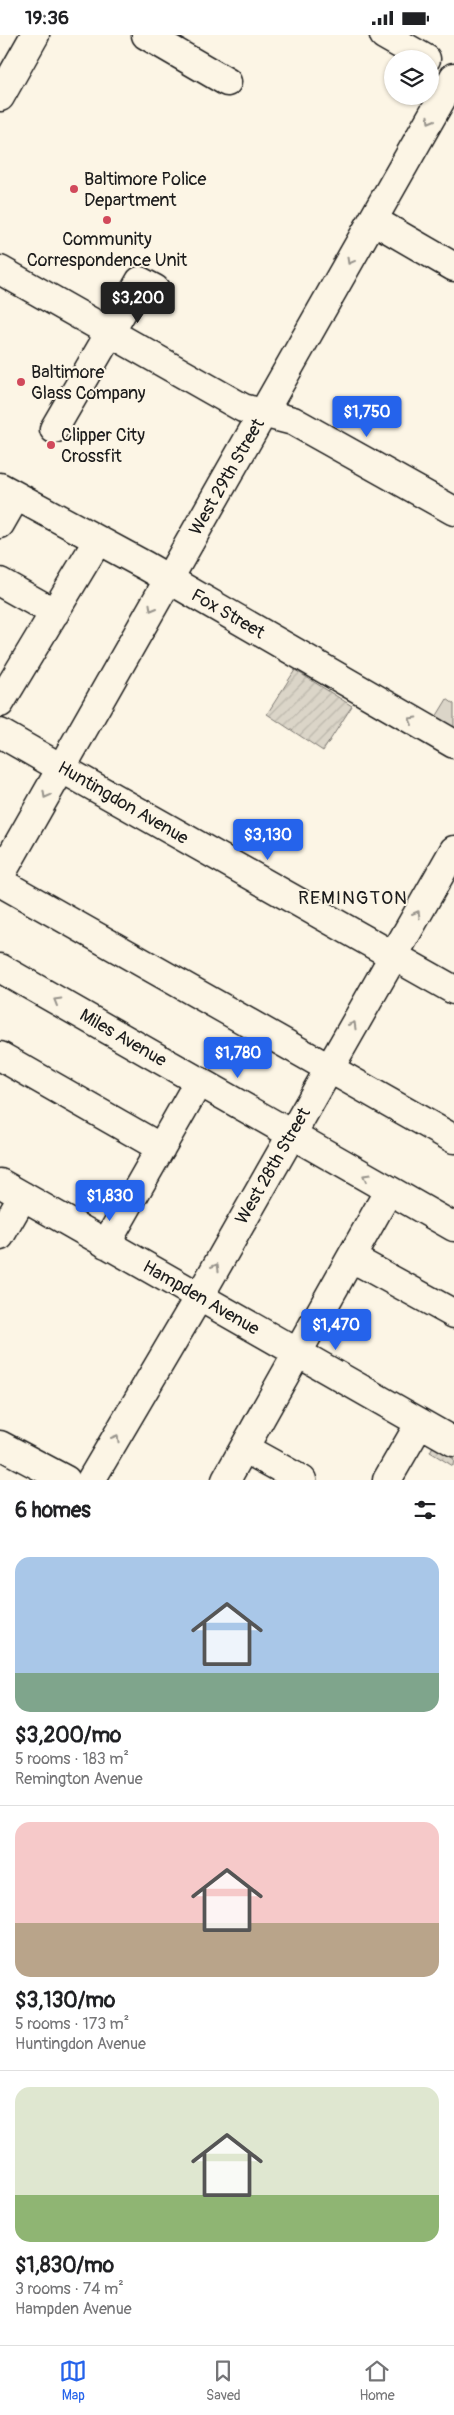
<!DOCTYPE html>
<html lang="en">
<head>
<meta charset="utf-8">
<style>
  body { margin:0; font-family:Pangolin,sans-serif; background:#f2f2f2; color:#202124; height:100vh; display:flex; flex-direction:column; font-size:19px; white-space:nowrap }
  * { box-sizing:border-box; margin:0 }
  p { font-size:16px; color:#757577 }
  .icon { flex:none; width:28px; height:28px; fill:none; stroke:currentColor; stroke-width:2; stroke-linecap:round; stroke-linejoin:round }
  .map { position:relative; height:1445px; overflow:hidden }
  .drawer { display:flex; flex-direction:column; background:#fff; flex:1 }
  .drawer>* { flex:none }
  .fabs { position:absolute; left:384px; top:15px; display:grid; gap:10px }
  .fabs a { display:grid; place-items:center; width:55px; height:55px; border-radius:50%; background:#fff; box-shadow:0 1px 4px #0004; font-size:25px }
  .price { position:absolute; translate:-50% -42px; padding:0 11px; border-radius:5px; background:#2563eb; color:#fff; font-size:16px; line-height:32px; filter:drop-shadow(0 1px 2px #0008) }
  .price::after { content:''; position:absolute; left:50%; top:30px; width:15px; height:11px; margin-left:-8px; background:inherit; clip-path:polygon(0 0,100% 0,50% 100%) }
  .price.current { background:#222; color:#fff }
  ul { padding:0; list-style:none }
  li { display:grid; align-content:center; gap:10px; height:265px; padding:0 15px }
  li+li { border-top:1px solid #e0e0e0 }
  li span { display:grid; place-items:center; height:155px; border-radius:15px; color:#555 }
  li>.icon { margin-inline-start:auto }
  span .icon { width:90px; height:90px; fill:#fffc; stroke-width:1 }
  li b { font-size:21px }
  h2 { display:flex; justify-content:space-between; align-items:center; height:60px; padding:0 15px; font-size:21px }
  .status { display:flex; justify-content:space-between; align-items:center; height:35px; padding:0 25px; background:#fff; direction:ltr }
  .status svg { height:14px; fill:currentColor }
  .dock { display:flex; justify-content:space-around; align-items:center; height:70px; border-top:1px solid #e0e0e0; background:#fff; font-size:14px; color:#757577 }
  .dock a { display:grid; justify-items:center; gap:2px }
  .dock .current { color:#2563eb }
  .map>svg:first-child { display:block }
  .grass { fill:url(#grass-dots); stroke:#7c7872 }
  .park { fill:#dbd5c8; stroke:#7c7872 }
  .garden { fill:url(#garden-furrows); stroke:#7c7872 }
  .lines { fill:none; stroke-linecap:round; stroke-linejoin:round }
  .minor-casing { stroke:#1c1c1c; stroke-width:31 }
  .major-casing { stroke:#1c1c1c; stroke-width:31 }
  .minor { stroke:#fcf5e5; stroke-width:28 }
  .major { stroke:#fcf5e5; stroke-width:28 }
  .oneway { stroke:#97938b }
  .poi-dot { fill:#d1495b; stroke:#fcf5e5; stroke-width:2 }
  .labels { text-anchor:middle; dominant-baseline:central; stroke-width:4; stroke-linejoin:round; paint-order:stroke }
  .poi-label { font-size:18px; fill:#1c1c1c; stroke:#fcf5e5; text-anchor:start }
  .street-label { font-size:18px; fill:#1c1c1c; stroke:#fcf5e5 }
  .neighbourhood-label { font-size:19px; letter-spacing:1px; fill:#1c1c1c; stroke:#fcf5e5 }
</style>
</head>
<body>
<div class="status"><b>19:36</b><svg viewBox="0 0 49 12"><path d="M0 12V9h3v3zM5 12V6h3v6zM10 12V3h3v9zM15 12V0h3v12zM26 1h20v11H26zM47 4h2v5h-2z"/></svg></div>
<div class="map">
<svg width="454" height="1445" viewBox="0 0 454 1445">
  <defs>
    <pattern id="grass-dots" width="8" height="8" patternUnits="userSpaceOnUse" patternTransform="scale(1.25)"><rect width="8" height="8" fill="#dbd5c8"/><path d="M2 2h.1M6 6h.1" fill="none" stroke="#bbb6ab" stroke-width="1.8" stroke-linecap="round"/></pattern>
    <pattern id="garden-furrows" width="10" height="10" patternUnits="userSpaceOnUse" patternTransform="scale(1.25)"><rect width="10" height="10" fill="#dbd5c8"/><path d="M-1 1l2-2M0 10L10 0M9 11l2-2" fill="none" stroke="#bbb6ab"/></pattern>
  </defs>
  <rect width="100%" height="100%" fill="#fcf5e5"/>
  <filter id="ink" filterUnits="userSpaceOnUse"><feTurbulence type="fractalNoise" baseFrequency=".02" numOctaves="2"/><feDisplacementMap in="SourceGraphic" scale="10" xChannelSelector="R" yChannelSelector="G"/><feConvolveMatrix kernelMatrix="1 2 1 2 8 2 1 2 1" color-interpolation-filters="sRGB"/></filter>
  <g filter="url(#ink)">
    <path class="grass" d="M433 1411 454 1424 453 1431 430 1417Z"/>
    <path class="park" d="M447 664 454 669V706L430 692Z"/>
    <path class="garden" d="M295 635 352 671 323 716 267 679Z"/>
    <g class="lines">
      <defs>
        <path id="minor" d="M146 0 227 47
          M384 0 426 24
          M0 62 35 0
          M373 185 454 232
          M0 235 243 373 293 386 454 476
          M54 394 140 246 155 254
          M0 452 146 531 454 709
          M0 489 16 461
          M0 547 55 578
          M0 668 98 505
          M0 698 61 733
          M0 847 454 1104
          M0 933 454 1192
          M0 1021 161 1113
          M0 1148 454 1407
          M0 1201 23 1161
          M106 1209 199 1046
          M352 1223 454 1279
          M0 1410 66 1445
          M244 1413 302 1445
          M226 1445 389 1155
          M387 1445 420 1388"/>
        <path id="major" d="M61 733 454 955
          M0 841 454 42
          M91 1445 207 1248 454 815"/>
      </defs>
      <use href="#minor" class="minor-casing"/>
      <use href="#major" class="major-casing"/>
      <use href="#minor" class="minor"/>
      <use href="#major" class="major"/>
    </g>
    <defs><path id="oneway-chevron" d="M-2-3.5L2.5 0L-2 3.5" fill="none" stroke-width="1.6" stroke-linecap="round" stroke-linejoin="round" transform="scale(1.25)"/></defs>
    <g class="oneway">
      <use href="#oneway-chevron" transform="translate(430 85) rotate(120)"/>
      <use href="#oneway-chevron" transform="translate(350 226) rotate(119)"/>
      <use href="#oneway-chevron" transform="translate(152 573) rotate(120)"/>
      <use href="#oneway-chevron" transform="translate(412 685) rotate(-150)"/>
      <use href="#oneway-chevron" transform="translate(46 760) rotate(119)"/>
      <use href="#oneway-chevron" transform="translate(417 879) rotate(-60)"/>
      <use href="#oneway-chevron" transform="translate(57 966) rotate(-150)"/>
      <use href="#oneway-chevron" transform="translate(353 990) rotate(-60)"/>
      <use href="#oneway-chevron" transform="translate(366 1142) rotate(-150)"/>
      <use href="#oneway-chevron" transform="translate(216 1232) rotate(-60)"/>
      <use href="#oneway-chevron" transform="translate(116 1403) rotate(-60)"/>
    </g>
  </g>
  <g class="poi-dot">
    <circle cx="74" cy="154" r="5"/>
    <circle cx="107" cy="185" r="5"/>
    <circle cx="21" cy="347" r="5"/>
    <circle cx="51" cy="410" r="5"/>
  </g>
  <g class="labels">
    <g class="poi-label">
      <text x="84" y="144">Baltimore Police<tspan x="84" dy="21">Department</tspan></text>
      <text x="107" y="204" text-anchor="middle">Community<tspan x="107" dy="21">Correspondence Unit</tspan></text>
      <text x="31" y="337">Baltimore<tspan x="31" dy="21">Glass Company</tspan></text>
      <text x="61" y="400">Clipper City<tspan x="61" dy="21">Crossfit</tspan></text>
    </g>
    <g class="street-label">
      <text transform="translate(227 442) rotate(-60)">West 29th Street</text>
      <text transform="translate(228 579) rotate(30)">Fox Street</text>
      <text transform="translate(123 768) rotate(30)">Huntingdon Avenue</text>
      <text transform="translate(123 1003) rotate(30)">Miles Avenue</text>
      <text transform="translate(273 1131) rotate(-60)">West 28th Street</text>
      <text transform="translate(201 1263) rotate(30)">Hampden Avenue</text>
    </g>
    <g class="neighbourhood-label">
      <text x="353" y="863">REMINGTON</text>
    </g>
  </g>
</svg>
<div class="fabs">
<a><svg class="icon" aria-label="layers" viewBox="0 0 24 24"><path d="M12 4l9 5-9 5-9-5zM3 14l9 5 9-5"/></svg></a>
</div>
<b class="price current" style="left:138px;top:289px">$3,200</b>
<b class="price" style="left:367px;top:403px">$1,750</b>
<b class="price" style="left:268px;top:826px">$3,130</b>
<b class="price" style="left:238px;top:1044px">$1,780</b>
<b class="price" style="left:110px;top:1187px">$1,830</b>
<b class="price" style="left:336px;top:1316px">$1,470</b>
</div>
<section class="drawer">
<h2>6 homes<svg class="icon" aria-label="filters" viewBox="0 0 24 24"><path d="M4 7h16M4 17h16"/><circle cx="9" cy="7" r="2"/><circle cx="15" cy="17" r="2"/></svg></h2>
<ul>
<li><span style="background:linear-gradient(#a9c7e8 75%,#7fa58c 0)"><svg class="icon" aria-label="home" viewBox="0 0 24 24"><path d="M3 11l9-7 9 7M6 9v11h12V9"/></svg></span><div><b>$3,200/mo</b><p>5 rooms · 183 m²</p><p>Remington Avenue</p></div></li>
<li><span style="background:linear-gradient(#f6c9c9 65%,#b9a48a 0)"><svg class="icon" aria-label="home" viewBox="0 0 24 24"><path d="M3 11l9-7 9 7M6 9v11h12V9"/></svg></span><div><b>$3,130/mo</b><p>5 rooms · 173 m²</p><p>Huntingdon Avenue</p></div></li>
<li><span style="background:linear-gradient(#dfe7d0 70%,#8fb573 0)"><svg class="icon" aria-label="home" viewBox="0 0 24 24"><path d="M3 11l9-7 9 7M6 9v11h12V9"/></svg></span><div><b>$1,830/mo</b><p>3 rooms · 74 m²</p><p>Hampden Avenue</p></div></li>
</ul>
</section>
<nav class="dock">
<a class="current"><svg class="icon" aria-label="map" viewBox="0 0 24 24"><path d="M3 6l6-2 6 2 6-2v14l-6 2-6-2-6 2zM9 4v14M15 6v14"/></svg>Map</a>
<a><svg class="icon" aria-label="saved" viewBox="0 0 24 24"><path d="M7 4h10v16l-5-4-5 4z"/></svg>Saved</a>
<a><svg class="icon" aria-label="home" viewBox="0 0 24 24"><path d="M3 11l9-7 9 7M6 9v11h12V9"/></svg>Home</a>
</nav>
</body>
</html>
